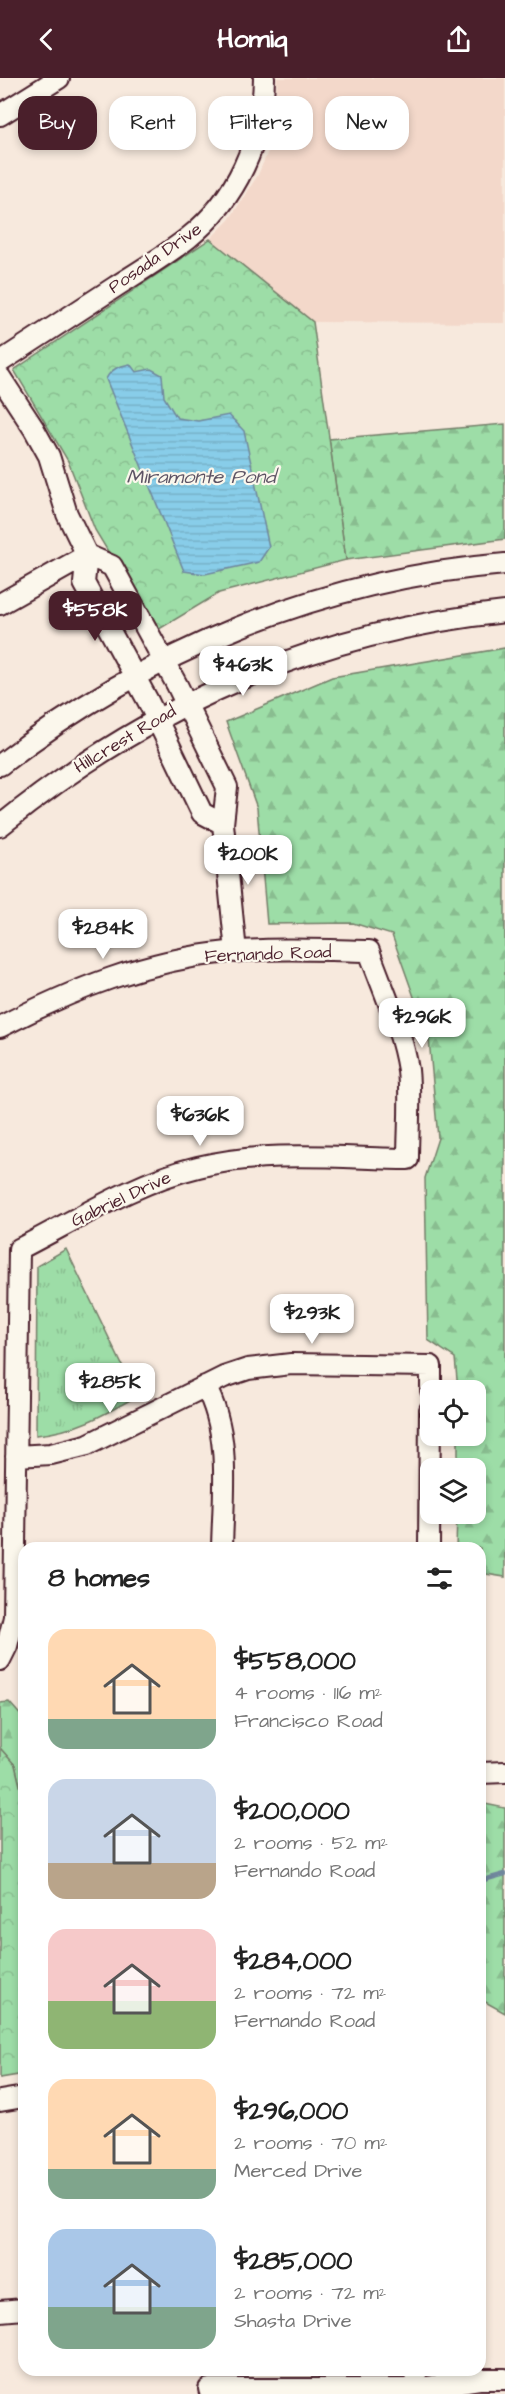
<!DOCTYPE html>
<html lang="en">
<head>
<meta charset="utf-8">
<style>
  body { margin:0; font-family:"Architects Daughter",sans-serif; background:#f2f2f2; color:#222; height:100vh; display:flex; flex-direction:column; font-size:22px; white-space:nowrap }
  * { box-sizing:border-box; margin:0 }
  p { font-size:20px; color:#767676 }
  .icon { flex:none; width:33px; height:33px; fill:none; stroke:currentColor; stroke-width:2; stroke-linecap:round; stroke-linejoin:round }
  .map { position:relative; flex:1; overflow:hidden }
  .details { position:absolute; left:18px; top:1464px; width:468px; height:834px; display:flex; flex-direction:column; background:#fff; border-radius:18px; box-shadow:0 3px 9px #0003 }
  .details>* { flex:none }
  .hud { position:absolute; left:18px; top:18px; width:470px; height:54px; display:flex; gap:12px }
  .tools { position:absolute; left:420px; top:1302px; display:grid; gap:12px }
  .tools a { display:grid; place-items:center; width:66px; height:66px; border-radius:12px; background:#fff; box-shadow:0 3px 9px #0003; font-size:30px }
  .price { position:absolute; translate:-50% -51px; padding:0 14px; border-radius:12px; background:#fff; color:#222; font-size:20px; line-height:39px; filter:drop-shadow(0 2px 3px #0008) }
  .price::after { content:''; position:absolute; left:50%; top:36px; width:18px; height:14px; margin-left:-9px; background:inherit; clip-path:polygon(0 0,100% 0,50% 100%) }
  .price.on { background:#4a1f2b; color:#fff }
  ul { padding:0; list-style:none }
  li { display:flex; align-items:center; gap:18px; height:150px; padding:0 30px }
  li span { display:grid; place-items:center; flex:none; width:168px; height:120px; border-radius:18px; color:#555 }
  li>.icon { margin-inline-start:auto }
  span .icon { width:72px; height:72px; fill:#fffc; stroke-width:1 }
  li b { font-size:26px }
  h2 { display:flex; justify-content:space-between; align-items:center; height:72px; padding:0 30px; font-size:26px }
  .tag { padding:0 21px; border-radius:18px; background:#fff; box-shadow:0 3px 9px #0003; font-size:21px; line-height:54px }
  .tag.on { background:#4a1f2b; color:#fff }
  header { display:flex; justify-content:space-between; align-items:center; height:78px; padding:0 30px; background:#4a1f2b; color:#fff; font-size:27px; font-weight:800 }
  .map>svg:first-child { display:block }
  .built { fill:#f3d8ca }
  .grass { fill:url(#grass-tufts); stroke:#747e69; stroke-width:1.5 }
  .forest { fill:url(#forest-firs); stroke:#747e69; stroke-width:1.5 }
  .park { fill:url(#park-crowns); stroke:#747e69; stroke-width:1.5 }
  .water { fill:url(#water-rules); stroke:#6f879d; stroke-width:1.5 }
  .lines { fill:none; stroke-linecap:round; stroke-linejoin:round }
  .stream { stroke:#6f879d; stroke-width:4.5 }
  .minor-casing { stroke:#4a1f2b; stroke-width:24 }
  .minor { stroke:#fbf7ec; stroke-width:20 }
  .labels { text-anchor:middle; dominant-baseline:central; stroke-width:4.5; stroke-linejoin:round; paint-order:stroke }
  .street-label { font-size:18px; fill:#4a1f2b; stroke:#fbf7ec }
  .water-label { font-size:20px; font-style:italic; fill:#5d5364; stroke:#fbf7ec }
</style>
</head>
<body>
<header><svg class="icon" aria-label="back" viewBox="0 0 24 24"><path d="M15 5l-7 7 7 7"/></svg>Homiq<svg class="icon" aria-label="share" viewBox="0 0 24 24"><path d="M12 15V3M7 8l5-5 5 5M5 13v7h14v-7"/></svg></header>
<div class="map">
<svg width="505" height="2316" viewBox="0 0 505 2316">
  <defs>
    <pattern id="grass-tufts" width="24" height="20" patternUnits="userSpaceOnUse" patternTransform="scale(1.5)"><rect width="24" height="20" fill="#9ddda7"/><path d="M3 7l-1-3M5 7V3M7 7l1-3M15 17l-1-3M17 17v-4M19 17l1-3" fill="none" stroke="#89bd90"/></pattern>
    <pattern id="forest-firs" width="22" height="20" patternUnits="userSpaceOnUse" patternTransform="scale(1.5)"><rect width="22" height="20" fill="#9ddda7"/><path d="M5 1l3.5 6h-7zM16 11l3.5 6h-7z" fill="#89bd90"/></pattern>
    <pattern id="park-crowns" width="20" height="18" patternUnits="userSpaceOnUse" patternTransform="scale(1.5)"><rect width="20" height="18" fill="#9ddda7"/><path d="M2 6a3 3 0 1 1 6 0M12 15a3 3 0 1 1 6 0" fill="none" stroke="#89bd90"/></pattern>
    <pattern id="water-rules" width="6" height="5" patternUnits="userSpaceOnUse" patternTransform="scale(1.5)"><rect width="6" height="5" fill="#88cde9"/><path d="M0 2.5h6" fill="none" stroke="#77b0c8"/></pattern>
  </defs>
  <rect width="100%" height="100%" fill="#f7e9dd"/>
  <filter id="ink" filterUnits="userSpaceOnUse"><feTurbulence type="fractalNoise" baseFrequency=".0167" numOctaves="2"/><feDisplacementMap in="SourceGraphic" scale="12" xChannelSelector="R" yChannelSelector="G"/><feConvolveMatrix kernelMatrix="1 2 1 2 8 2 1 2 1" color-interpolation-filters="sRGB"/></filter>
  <g filter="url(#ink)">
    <path class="built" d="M277 0H505V245L313 244 210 161 229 142 258 97 274 59Z"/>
    <path class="grass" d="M66 1171 137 1318C104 1337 74 1354 36 1357L37 1188Z"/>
    <path class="forest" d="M505 346V461L346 482 329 361Z
      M505 570V1499L480 1495V1470H456L457 1436H476V1390H458V1358H476V1312H458L455 1280 428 1262 425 1100 438 1060 429 961 392 857 353 845 267 846 257 730 226 644 332 599Z
      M9 1624 24 1641V1724L15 1687 0 1670V1625Z
      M480 1725 505 1730V1935L480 1921Z"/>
    <path class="park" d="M210 161 313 244 346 482 219 515 156 553 95 452 68 383 14 292Z
      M0 1670 15 1687 24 1724V1996L0 2000Z"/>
    <path class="water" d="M130 286 136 294 151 291 162 297 164 319 177 340 198 343 229 337 244 353 269 469 259 484 205 496 184 493 106 301C111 291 119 288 130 286Z"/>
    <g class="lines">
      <path class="stream" d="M480 1803 505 1796"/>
      <defs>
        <path id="minor" d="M0 37 59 0
          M0 284C38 259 77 234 115 209 140 193 165 178 188 160 237 121 263 62 264 0
          M0 299 34 351 49 378 67 436 87 477 84 505 148 623 202 735 223 746
          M87 477 112 488 177 607 227 709 223 746 236 874
          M0 526 87 477
          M0 687C146 574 320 501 505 486
          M0 748C149 627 314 554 505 534
          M0 949C73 911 146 882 228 874 275 870 322 872 369 873 383 912 402 952 408 992 411 1021 408 1052 408 1081 339 1080 266 1072 198 1089 135 1104 76 1142 19 1171L14 1539 7 1568 0 1582
          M205 1308C232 1357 223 1417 222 1470
          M16 1378 51 1376 87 1367 224 1299 248 1291 291 1286 431 1288V1312
          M429 1470 430 1332
          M480 1695 505 1694
          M0 2023 24 2019
          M0 2233 24 2231
          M209 2311H415L479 2301H505
          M415 2316 416 2292"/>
      </defs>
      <use href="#minor" class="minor-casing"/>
      <use href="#minor" class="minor"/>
    </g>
  </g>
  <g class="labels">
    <g class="street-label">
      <text transform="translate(155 180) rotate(-35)">Posada Drive</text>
      <text transform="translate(125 661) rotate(-31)">Hillcrest Road</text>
      <text transform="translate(268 876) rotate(-2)">Fernando Road</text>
      <text transform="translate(121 1121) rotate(-25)">Gabriel Drive</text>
    </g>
    <g class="water-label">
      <text x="201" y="399">Miramonte Pond</text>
    </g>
  </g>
</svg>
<div class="tools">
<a><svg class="icon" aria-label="locate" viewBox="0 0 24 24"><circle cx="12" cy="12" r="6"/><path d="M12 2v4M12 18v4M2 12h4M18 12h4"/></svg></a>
<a><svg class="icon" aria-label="layers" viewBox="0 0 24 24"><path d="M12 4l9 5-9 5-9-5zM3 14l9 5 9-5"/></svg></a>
</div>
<b class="price on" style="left:95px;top:564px">$558K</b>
<b class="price" style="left:243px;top:619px">$463K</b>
<b class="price" style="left:248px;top:808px">$200K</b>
<b class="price" style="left:103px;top:882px">$284K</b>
<b class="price" style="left:422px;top:971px">$296K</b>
<b class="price" style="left:200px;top:1069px">$636K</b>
<b class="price" style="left:312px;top:1267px">$293K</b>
<b class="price" style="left:110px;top:1336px">$285K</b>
<div class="hud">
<a class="tag on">Buy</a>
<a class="tag">Rent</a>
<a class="tag">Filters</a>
<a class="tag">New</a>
</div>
<section class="details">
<h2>8 homes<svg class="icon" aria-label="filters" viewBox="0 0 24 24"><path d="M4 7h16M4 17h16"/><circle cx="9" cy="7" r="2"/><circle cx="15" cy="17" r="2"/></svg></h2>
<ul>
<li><span style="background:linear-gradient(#ffd9b3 75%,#7fa58c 0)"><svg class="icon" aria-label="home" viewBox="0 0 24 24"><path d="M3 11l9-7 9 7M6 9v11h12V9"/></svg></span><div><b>$558,000</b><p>4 rooms · 116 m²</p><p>Francisco Road</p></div></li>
<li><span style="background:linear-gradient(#c9d6e8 70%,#b9a48a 0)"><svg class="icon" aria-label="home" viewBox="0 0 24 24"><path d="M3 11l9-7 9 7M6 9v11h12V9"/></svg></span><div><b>$200,000</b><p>2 rooms · 52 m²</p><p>Fernando Road</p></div></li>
<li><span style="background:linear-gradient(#f6c9c9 60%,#8fb573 0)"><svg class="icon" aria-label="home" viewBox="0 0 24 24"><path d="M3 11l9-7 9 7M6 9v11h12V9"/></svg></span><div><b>$284,000</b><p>2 rooms · 72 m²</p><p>Fernando Road</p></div></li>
<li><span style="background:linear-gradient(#ffd9b3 75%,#7fa58c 0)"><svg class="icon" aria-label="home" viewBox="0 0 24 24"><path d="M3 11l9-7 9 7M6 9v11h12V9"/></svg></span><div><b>$296,000</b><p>2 rooms · 70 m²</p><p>Merced Drive</p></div></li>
<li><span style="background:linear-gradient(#a9c7e8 65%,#7fa58c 0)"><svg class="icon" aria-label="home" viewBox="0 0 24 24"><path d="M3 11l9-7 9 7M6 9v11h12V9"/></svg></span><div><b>$285,000</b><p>2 rooms · 72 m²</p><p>Shasta Drive</p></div></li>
</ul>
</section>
</div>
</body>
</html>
